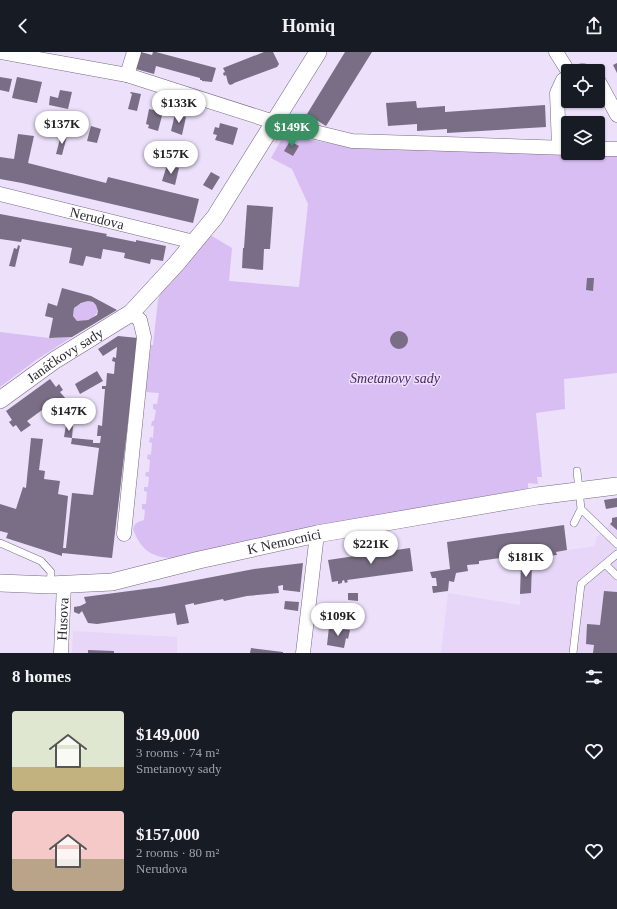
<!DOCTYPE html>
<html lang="en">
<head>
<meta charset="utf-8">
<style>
  body { margin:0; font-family:Georgia,serif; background:#242831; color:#f1f3f6; height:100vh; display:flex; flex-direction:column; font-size:15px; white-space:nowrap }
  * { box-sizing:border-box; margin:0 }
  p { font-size:13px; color:#9ea1a6 }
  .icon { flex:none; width:22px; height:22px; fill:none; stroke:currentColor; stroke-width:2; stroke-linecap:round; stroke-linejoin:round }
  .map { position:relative; height:601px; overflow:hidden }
  .drawer { display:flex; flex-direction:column; background:#171b24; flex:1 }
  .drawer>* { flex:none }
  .fabs { position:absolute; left:561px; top:12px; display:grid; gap:8px }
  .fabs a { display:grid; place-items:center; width:44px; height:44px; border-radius:4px; background:#171b24; box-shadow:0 1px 3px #0004; font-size:20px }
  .price { position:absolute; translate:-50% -34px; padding:0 9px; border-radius:14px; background:#fff; color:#222; font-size:13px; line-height:26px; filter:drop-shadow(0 1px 2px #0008) }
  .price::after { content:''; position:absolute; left:50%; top:24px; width:12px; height:9px; margin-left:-6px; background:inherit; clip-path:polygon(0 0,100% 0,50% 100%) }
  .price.on { background:#3a9063; color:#fff }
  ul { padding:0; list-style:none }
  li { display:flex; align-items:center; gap:12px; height:100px; padding:0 12px }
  li span { display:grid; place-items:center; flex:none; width:112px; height:80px; border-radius:4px; color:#555 }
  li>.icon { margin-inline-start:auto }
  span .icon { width:48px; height:48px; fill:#fffc; stroke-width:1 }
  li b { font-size:17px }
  h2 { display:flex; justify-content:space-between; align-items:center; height:48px; padding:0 12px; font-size:17px }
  header { display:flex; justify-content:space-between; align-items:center; height:52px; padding:0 12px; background:#171b24; font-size:18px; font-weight:800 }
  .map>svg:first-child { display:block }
  .built { fill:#e7d6f8 }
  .green { fill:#d8bef2 }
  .building { fill:#7a6e86; fill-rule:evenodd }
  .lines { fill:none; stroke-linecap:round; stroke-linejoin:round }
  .service-casing { stroke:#756a81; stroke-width:8 }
  .minor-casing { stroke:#756a81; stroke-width:15 }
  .tertiary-casing { stroke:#756a81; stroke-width:18 }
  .service { stroke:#fff; stroke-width:7 }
  .minor { stroke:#fff; stroke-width:14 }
  .tertiary { stroke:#fff; stroke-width:17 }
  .labels { text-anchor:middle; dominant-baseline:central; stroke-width:3; stroke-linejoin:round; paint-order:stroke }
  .street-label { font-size:14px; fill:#2c2731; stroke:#ede0fb }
  .park-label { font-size:14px; font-style:italic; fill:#4b2667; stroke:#ede0fb }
</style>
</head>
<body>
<header><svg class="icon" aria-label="back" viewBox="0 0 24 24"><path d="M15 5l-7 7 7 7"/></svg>Homiq<svg class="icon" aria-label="share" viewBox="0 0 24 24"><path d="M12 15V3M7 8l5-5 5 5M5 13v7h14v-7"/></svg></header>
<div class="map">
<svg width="617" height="601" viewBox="0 0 617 601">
  <rect width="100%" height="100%" fill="#ede0fb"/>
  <path class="built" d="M617 465V601H441L448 541 520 553 521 512 547 507V504L556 503V500L595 494 596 486 612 470V466Z
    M73 579 177 585V601H72Z"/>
  <path class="green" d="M284 83 356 96 617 102V321L564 327 565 357 536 361 542 425H537L538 432 528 431V437C411 455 295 480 180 506 155 507 142 501 133 477 135 471 137 470 144 468L145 458 142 457V452H146L147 440 144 439V435H148L149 425 145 424 146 420H149L150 408 147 407 148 402 151 403 152 391 149 390 150 385 153 386 154 374H151L152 369H154L156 358 153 357V352H157L159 341 145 340 151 293H153L158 248 160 242 210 183 232 196 229 229 299 235 308 152 292 117 271 106Z
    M88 249C108 253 94 272 77 269L73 264 74 256 77 253Z
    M0 280 49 286 72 285 36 308 0 335Z"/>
  <path class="building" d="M141 0 152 3 153 0H156L216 16 212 30 202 29V28H200V26L156 14 154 22 136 17Z
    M264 0H273L279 12 277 15 234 31 233 32 230 33 228 31 226 23 224 24 223 21 225 20 223 16Z
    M345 0H372L326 74 307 62Z
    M617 11V21L613 13Z
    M0 25 12 27 9 40 0 38Z
    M17 25 42 30 37 51 12 46Z
    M60 38 72 40 68 57 49 53 50 44 58 46Z
    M131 40 141 42 137 59 128 57 132 42 130 41Z
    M416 49 417 56 445 54V60L545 53 546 75 447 81V77L417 79V72L388 74 386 51Z
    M149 57 163 60 158 79 148 76 149 73 146 72Z
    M175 62 186 65 182 83 171 79Z
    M220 71 238 76 233 93 215 88 217 83 213 82 215 75 219 76Z
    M91 74 101 77 97 91 87 89Z
    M18 82 34 84 28 111 106 131 108 125 199 147 193 171 22 131 0 127V105L14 107Z
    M61 83 67 84 62 103 56 102Z
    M290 89 299 94 293 104 284 99Z
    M167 113 179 116 175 133 162 129Z
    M211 120 220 125 212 138 203 133Z
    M247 153 273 155 270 197H264L263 218 242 216 243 196H244Z
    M0 162 107 182 106 184 136 190V188L166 194 163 209 151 207 150 212 124 206 125 201 103 197 101 207 86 204 83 214 69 211 72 196 22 187 21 190 0 187Z
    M18 193 20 194 15 215 9 214 14 196 17 197Z
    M587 226H594L593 239 586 238Z
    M62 236 91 244 117 258 72 285 49 286 53 266 45 264 48 251 57 254ZM88 249 93 250 96 253 98 259 97 263 88 268 77 269 73 264 74 256 81 251Z
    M390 288a9 9 0 1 1 18 0a9 9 0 1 1-18 0Z
    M118 284 138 286 112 506 62 501V504L6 486 8 481 0 479V452L16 457 23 435 26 436 31 386 43 387 39 418 45 419 44 427 60 429 58 442 68 444 63 496H66L72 441 93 443 99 396 71 392 72 386 93 388V391H100L101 384H97L98 373 102 374 105 337H102V334H106L107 321 114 322 115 310 112 309 113 305 116 306 117 295 103 304 98 297Z
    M97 319 103 329 80 342 75 332Z
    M50 327 56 335 59 332 63 338 60 340 66 347 56 354 53 350 27 369 31 373 21 380 16 373 13 375 9 370 12 368 6 359Z
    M66 373 73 374 72 386 64 385Z
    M617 446V455L606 457 604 448Z
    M617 465V478L610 472 612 470V466Z
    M564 473 567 498 556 500 557 503 547 504 548 507 522 511 513 512 511 501 500 503V506L479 509V512L467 513 468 519 456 521 454 530 449 529 448 539 433 541 432 534H437L436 526H432L430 520 450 517 447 490Z
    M410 496 413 519 347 528 348 530 345 531 344 528 342 529V531L338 532V529L332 530 328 508Z
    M532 510 531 541 520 542 521 512Z
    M303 511 300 540 283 538V533L278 534 279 541 247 544 224 549 223 547 194 553V551L185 553 189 571 177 573 175 561 97 572 88 571 82 559 79 562 74 560V555L80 554 86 551 84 545 160 535 254 517Z
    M604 539 617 540V601H593L594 593 586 592 587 572 600 573Z
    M348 541H358V549L348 548Z
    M285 549 299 550 298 559 284 557Z
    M329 575 350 578 348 587 346 586 344 596 327 593Z
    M251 596 283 600V601H250Z
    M88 598 114 599V601H88Z"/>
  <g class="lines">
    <defs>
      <path id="service" d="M577 419 581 457 617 492
        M574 471 581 457
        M0 491 41 509 51 520 50 533
        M605 512 617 524
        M573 601 581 532 617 502"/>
      <g id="minor">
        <path d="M0 0 127 23 274 70 352 89 568 96"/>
        <path d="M556 0 568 19"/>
        <path d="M581 19H584"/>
        <path d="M127 23 134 0"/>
        <path d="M598 28 617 63"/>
        <path d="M559 95 557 41 563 28 568 25"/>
        <path d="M598 97H617"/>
        <path id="s1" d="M0 142 194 190"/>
        <path d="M124 482 144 285 140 268 131 261"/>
        <path id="s2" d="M61 601 64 533"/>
        <path d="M303 601 317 482"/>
      </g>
      <g id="tertiary">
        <path id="s3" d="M0 348 55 308 131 261 177 211 215 165 318 0"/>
        <path id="s4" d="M0 531 50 533 112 530 199 508 317 482 537 444 617 434"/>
      </g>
    </defs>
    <use href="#service" class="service-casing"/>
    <use href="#minor" class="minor-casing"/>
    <use href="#tertiary" class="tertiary-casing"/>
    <use href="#service" class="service"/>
    <use href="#minor" class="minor"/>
    <use href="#tertiary" class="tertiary"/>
  </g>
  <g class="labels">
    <g class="street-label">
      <text stroke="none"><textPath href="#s1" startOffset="100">Nerudova</textPath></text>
      <text stroke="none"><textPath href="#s3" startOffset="79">Janáčkovy sady</textPath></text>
      <text stroke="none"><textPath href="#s4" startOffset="289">K Nemocnici</textPath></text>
      <text stroke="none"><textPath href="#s2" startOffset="34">Husova</textPath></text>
    </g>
    <g class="park-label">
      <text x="395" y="326">Smetanovy sady</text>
    </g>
  </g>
</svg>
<div class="fabs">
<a><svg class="icon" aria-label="locate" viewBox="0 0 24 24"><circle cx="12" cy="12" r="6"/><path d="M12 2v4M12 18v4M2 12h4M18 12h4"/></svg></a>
<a><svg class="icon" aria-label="layers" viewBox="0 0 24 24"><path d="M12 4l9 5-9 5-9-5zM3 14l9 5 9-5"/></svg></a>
</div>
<b class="price" style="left:179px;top:72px">$133K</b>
<b class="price" style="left:62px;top:93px">$137K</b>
<b class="price on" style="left:292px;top:96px">$149K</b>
<b class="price" style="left:171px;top:123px">$157K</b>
<b class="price" style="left:69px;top:380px">$147K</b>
<b class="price" style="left:371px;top:513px">$221K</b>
<b class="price" style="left:526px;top:526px">$181K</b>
<b class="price" style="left:338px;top:585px">$109K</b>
</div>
<section class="drawer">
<h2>8 homes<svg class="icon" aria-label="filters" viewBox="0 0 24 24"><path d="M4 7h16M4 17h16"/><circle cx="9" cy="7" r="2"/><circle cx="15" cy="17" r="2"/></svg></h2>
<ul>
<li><span style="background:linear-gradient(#dfe7d0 70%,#c2b280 0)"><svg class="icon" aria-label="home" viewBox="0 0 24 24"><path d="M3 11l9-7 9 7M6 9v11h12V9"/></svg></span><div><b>$149,000</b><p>3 rooms · 74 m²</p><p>Smetanovy sady</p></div><svg class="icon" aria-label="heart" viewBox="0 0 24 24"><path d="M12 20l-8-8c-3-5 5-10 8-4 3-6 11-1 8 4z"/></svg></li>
<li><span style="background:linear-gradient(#f6c9c9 60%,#b9a48a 0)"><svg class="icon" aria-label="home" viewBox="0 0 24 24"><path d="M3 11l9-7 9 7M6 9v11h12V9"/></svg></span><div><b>$157,000</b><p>2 rooms · 80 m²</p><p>Nerudova</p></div><svg class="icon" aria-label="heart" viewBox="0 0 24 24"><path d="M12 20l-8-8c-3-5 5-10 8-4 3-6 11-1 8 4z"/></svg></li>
</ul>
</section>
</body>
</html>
